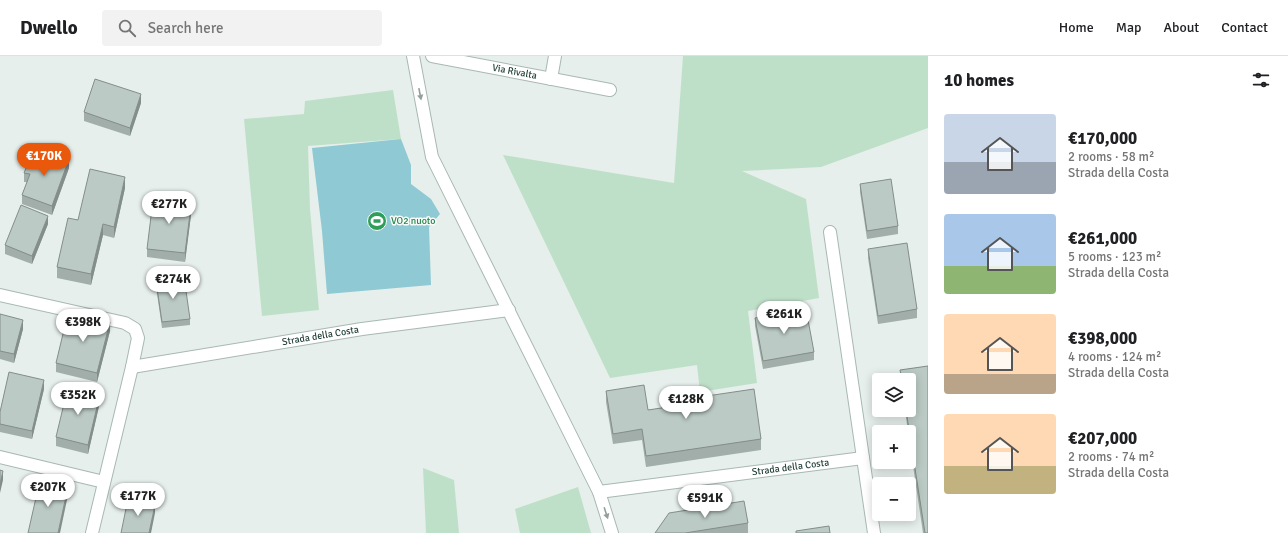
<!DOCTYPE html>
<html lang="en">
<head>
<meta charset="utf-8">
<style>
  body { margin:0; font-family:Signika,sans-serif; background:#f2f2f2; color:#202124; height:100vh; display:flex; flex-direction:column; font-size:15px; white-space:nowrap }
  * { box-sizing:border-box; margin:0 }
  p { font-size:13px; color:#757577 }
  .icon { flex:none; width:22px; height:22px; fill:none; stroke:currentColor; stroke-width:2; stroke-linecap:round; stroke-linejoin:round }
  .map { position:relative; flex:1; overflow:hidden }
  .side { display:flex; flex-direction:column; background:#fff; width:360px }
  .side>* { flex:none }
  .fabs { position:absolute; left:872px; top:317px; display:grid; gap:8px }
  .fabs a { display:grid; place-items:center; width:44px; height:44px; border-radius:4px; background:#fff; box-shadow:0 2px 10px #0003; font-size:20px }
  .price { position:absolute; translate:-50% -34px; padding:0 9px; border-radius:14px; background:#fff; color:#222; font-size:13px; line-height:26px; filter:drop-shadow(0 1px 2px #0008) }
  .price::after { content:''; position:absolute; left:50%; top:24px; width:12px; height:9px; margin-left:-6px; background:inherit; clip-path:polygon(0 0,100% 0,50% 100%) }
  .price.on { background:#ea580c; color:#fff }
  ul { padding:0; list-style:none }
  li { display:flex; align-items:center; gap:12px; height:100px; padding:0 16px }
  li span { display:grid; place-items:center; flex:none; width:112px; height:80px; border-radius:4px; color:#555 }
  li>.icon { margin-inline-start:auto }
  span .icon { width:48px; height:48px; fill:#fffc; stroke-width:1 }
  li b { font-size:17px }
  h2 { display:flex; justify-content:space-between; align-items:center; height:48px; padding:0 16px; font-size:17px }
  header { display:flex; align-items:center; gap:24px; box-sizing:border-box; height:56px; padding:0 20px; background:#fff; border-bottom:1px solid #e0e0e0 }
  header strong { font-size:19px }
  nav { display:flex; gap:22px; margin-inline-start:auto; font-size:14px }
  .search { width:280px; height:36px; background:#f2f2f2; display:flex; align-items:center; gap:10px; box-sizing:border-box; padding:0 14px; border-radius:4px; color:#757577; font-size:15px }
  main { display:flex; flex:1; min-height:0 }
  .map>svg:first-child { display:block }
  .green { fill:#bfe0c8 }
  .water { fill:#8ec9d4 }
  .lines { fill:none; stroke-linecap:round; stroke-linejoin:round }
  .street-casing { stroke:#a8b8b2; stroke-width:14 }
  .street { stroke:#fff; stroke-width:12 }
  .wall { fill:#a1aea9 }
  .shaded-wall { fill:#838d89 }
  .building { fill:#bbcac4; stroke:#838d89 }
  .oneway { fill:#92a09c }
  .labels { text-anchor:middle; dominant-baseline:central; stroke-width:3; stroke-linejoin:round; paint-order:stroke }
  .street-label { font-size:10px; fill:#24423a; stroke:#f7fbf9 }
  .leisure-label { font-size:10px; fill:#27864d; stroke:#f7fbf9; text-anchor:start }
</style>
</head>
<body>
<header>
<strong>Dwello</strong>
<div class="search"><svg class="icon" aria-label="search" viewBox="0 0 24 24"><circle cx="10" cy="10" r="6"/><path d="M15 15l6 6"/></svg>Search here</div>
<nav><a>Home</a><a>Map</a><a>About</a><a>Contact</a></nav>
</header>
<main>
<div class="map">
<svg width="928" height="477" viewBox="0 0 928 477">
  <rect width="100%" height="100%" fill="#e6efeb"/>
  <path class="green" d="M683 0H928V72L821 111 742 115 806 143 819 242 748 255 757 327 700 336 697 309 610 322 503 99 674 127Z
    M393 34 401 83 308 90 310 153 319 254 262 260 244 63 304 58 305 45Z
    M423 412 454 424 459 477H426Z
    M578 431 591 477H520L515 453Z"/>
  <path class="water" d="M401 83 411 109V128L431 143 440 158 429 171 431 229 327 238 322 175 312 92Z"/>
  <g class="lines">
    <defs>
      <g id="street">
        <path d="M413 0 432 101 599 436 612 477"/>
        <path id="s1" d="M432 0 610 34"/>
        <path d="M551 23 555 0"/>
        <path d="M830 176 874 477"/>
        <path d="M0 239 125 267 135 273 138 282 132 311 92 477"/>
        <path id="s2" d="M132 311 362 273 509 254"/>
        <path d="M0 401 104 426"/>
        <path id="s3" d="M599 436 863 402"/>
      </g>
    </defs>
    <use href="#street" class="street-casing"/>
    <use href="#street" class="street"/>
  </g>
  <path class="wall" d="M141 47 130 80 84 65V56Z
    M69 112 52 159 22 148V139L27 126H24V117Z
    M860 128 898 170V178L867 183 860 136Z
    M125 132 114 182 103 179 91 229 57 222V211L78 164Z
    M191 159 185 206 147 201V193Z
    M48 168 32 208 5 198V189Z
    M868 193 917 253V262L878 268 868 202Z
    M156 225 190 263V269L162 272 156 231Z
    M0 258 23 273 14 307 0 303Z
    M755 262 814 296V304L763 313 755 270Z
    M110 275 97 326 56 316V307Z
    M928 310V477H923L909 383V376H908L905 354H909V324H900V314Z
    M44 333 32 383 0 376V356Z
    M606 335 648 354 700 346V341L761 383V394L646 411 642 384 613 388 606 346Z
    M100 346 88 398 56 390V381Z
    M748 467V477H655Z"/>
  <path class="shaded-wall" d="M141 38V47L130 80V72Z
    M69 103V112L52 159V150Z
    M125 121V132L114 182V171Z
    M191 150V159L185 206V197Z
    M48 160V168L32 208V200Z
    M103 168V179L91 229V218Z
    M23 264V273L14 307V298Z
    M110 266V275L97 326V317Z
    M44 324V333L32 383V375Z
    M100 338V346L88 398V389Z
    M3 415V424L0 437V428Z
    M68 431V439L60 477H58Z
    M155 449V457L151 477H149Z"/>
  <path class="building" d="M95 23 141 38 130 72 84 56Z
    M33 95 69 103 52 150 22 139 30 118 24 117Z
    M90 113 125 121 114 171 103 168 91 218 57 211 68 162 78 164Z
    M891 123 898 170 867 175 860 128Z
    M154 136 191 150 185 197 147 193Z
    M21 149 48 160 32 200 5 189Z
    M907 187 917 253 878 260 868 193Z
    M184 221 190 263 162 266 156 225Z
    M806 253 814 296 763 305 755 262Z
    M68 257 110 266 97 317 56 307Z
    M0 258 23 264 14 298 0 295Z
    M928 310V477H925L906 354H909V324H902L900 314Z
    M9 316 44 324 32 375 0 368V356Z
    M644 329 648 354 701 346 700 341 754 333 761 383 646 400 642 373 613 378 606 335Z
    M68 331 100 338 88 389 56 381Z
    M0 414 3 415 0 428Z
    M40 424 68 431 58 477H28Z
    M128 443 155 449 149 477H121Z
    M744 445 748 467 685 477H655L669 457Z
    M829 470 830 477H796V475Z"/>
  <defs><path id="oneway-solid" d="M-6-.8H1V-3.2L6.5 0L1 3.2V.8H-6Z"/></defs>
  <g class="oneway">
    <use href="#oneway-solid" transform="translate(420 38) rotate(79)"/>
    <use href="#oneway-solid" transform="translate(606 457) rotate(72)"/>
  </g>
  <defs>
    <symbol id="stadium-disc" viewBox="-11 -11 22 22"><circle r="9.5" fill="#2e9e5b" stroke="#f7fbf9"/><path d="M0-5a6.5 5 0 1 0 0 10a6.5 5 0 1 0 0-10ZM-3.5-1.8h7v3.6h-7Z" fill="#fff"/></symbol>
  </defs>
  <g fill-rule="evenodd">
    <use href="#stadium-disc" x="366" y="154" width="22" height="22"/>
  </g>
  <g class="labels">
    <g class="street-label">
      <text stroke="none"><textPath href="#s1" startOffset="84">Via Rivalta</textPath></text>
      <text stroke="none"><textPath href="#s2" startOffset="191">Strada della Costa</textPath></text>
      <text stroke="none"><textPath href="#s3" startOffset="193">Strada della Costa</textPath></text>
    </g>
    <g class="leisure-label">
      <text x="391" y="165">VO2 nuoto</text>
    </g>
  </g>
</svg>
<div class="fabs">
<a><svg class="icon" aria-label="layers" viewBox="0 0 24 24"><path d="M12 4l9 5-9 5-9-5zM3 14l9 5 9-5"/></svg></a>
<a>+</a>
<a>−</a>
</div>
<b class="price on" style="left:44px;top:121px">€170K</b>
<b class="price" style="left:169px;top:169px">€277K</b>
<b class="price" style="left:173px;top:244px">€274K</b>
<b class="price" style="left:784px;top:279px">€261K</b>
<b class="price" style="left:83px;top:287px">€398K</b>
<b class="price" style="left:78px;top:360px">€352K</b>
<b class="price" style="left:686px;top:364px">€128K</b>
<b class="price" style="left:48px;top:452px">€207K</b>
<b class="price" style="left:138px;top:461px">€177K</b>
<b class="price" style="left:705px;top:463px">€591K</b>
</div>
<section class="side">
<h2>10 homes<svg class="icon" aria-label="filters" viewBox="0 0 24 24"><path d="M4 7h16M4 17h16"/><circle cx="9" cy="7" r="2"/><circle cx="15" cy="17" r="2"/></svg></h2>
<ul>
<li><span style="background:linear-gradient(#c9d6e8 60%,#9aa5b1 0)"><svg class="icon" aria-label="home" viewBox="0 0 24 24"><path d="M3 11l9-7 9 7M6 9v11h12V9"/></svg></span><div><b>€170,000</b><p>2 rooms · 58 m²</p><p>Strada della Costa</p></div></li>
<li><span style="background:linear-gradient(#a9c7e8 65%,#8fb573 0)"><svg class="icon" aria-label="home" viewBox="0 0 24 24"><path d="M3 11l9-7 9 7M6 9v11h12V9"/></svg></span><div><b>€261,000</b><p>5 rooms · 123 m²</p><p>Strada della Costa</p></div></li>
<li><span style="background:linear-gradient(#ffd9b3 75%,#b9a48a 0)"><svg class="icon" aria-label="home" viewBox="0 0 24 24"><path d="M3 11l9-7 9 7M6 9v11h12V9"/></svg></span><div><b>€398,000</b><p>4 rooms · 124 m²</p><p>Strada della Costa</p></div></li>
<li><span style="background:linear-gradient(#ffd9b3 65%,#c2b280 0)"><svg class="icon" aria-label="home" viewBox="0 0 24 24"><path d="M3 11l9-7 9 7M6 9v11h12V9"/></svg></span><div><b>€207,000</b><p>2 rooms · 74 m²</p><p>Strada della Costa</p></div></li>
</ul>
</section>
</main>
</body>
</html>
